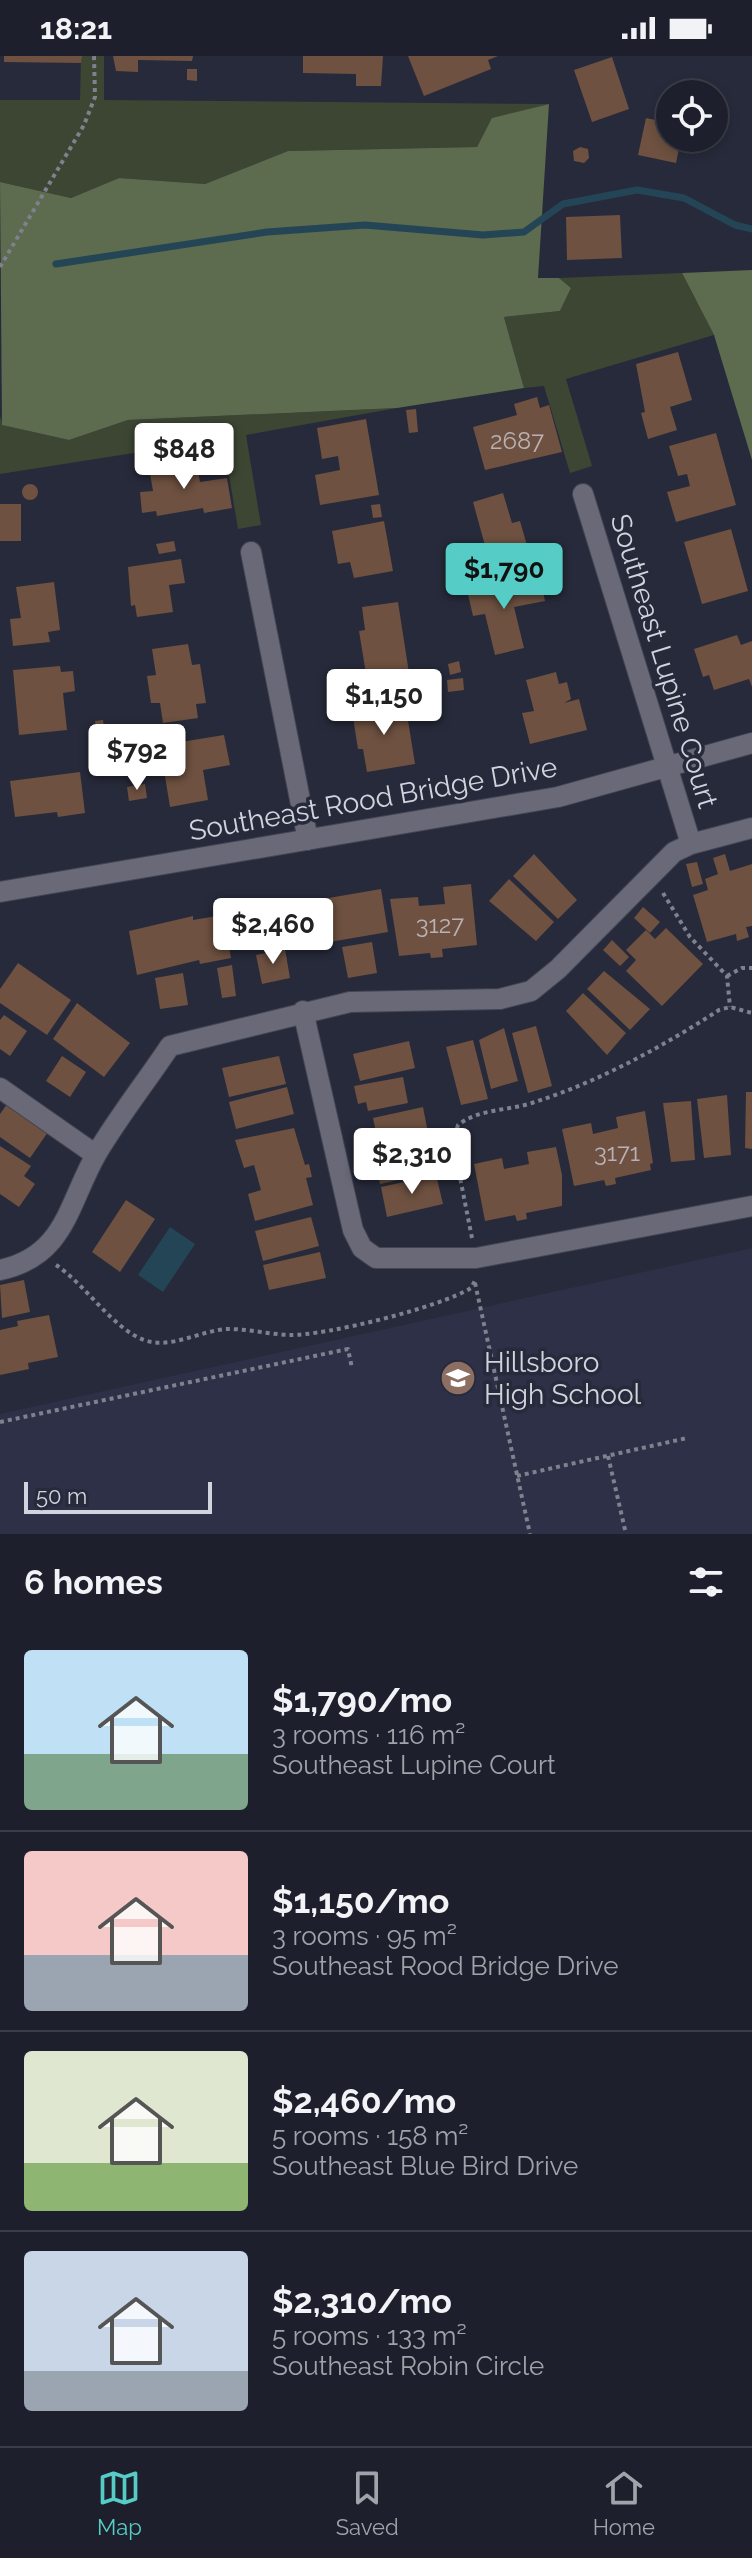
<!DOCTYPE html>
<html lang="en">
<head>
<meta charset="utf-8">
<style>
  body { margin:0; font-family:Raleway,sans-serif; background:#252834; color:#f1f3f6; height:100vh; display:flex; flex-direction:column; font-size:30px; white-space:nowrap }
  * { box-sizing:border-box; margin:0 }
  p { font-size:26px; color:#a0a3a9 }
  .icon { flex:none; width:44px; height:44px; fill:none; stroke:currentColor; stroke-width:2; stroke-linecap:round; stroke-linejoin:round }
  .map { position:relative; height:1478px; overflow:hidden }
  .side { display:flex; flex-direction:column; background:#1d202c; flex:1 }
  .side>* { flex:none }
  .fabs { position:absolute; left:656px; top:24px; display:grid; gap:16px }
  .fabs a { display:grid; place-items:center; width:72px; height:72px; border-radius:50%; background:#1d202c; box-shadow:0 4px 12px #0003,0 0 0 2px #3b3e48; font-size:40px }
  .scale { position:absolute; left:24px; bottom:20px; width:188px; box-sizing:border-box; padding-left:8px; border:4px solid #d1d3de; border-top:0; font-size:22px; line-height:28px; white-space:nowrap; color:#d1d3de; -webkit-text-stroke:6px #272a3a; paint-order:stroke }
  .price { position:absolute; translate:-50% -68px; padding:0 18px; border-radius:8px; background:#fff; color:#222; font-size:26px; line-height:52px; filter:drop-shadow(0 2px 4px #0008) }
  .price::after { content:''; position:absolute; left:50%; top:48px; width:24px; height:18px; margin-left:-12px; background:inherit; clip-path:polygon(0 0,100% 0,50% 100%) }
  .price.active { background:#55cdc6; color:#111 }
  ul { padding:0; list-style:none }
  li { display:flex; align-items:center; gap:24px; height:200px; padding:0 24px }
  li+li { border-top:2px solid #3b3e48 }
  li span { display:grid; place-items:center; flex:none; width:224px; height:160px; border-radius:8px; color:#555 }
  li>.icon { margin-inline-start:auto }
  span .icon { width:96px; height:96px; fill:#fffc; stroke-width:1 }
  li b { font-size:34px }
  h2 { display:flex; justify-content:space-between; align-items:center; height:96px; padding:0 24px; font-size:34px }
  .status { display:flex; justify-content:space-between; align-items:center; height:56px; padding:0 40px; background:#1d202c; direction:ltr }
  .status svg { height:22px; fill:currentColor }
  .tabs { display:flex; justify-content:space-around; align-items:center; height:112px; border-top:2px solid #3b3e48; background:#1d202c; font-size:22px; color:#a0a3a9 }
  .tabs a { display:grid; justify-items:center; gap:4px }
  .tabs .active { color:#55cdc6 }
  .map>svg:first-child { display:block }
  .built { fill:#2d3047 }
  .green { fill:#3d4633 }
  .forest { fill:#5d6b4e }
  .water { fill:#244555 }
  .lines { fill:none; stroke-linecap:round; stroke-linejoin:round }
  .stream { stroke:#244555; stroke-width:7 }
  .building { fill:#6e5140 }
  .minor-casing { stroke:#424554; stroke-width:22 }
  .path { stroke:#7e818e; stroke-width:4; stroke-dasharray:4 4; stroke-linecap:butt }
  .minor { stroke:#6a6977; stroke-width:20 }
  .labels { text-anchor:middle; dominant-baseline:central; stroke-width:7; stroke-linejoin:round; paint-order:stroke }
  .number-label { font-size:24px; fill:#b8b2b6 }
  .street-label { font-size:28px; fill:#d1d3de; stroke:#272a3a }
  .poi-label { font-size:28px; fill:#d1d3de; stroke:#272a3a; text-anchor:start }
</style>
</head>
<body>
<div class="status"><b>18:21</b><svg viewBox="0 0 49 12"><path d="M0 12V9h3v3zM5 12V6h3v6zM10 12V3h3v9zM15 12V0h3v12zM26 1h20v11H26zM47 4h2v5h-2z"/></svg></div>
<div class="map">
<svg width="752" height="1478" viewBox="0 0 752 1478">
  <rect width="100%" height="100%" fill="#272a3a"/>
  <path class="built" d="M752 1192V1478H0V1358Z"/>
  <path class="green" d="M81 0H104V44L549 48 493 62 477 91 288 95 205 128 119 122 71 142 0 126V44H80Z
    M682 217 714 279 566 323 592 410 570 417 544 330 524 332 504 261 560 255 571 232 559 222Z
    M397 352 246 379 261 469 238 473 223 383 0 418V360L3 369 69 384 128 364Z"/>
  <path class="forest" d="M549 48 538 222H559L571 232 560 255 504 261 524 332 397 352 128 364 69 384 2 369 0 126 71 142 119 122 205 128 288 95 477 91 492 62Z
    M752 214V404L714 279 682 217Z"/>
  <path class="water" d="M170 1171 195 1188 163 1236 138 1219Z"/>
  <g class="lines">
    <path class="stream" d="M56 208 267 176 365 169 483 179 524 176 563 148 637 134 684 142 735 169 752 173"/>
  </g>
  <path class="building" d="M4 0H82L81 7 4 6Z
    M113 0H193L192 5 138 4V16L116 15Z
    M303 0H383L381 30H356V18L303 17Z
    M408 0H498L488 4 491 13 424 40Z
    M612 1 629 53 592 66 574 14Z
    M187 13H197V25L187 24Z
    M646 62 670 67V82H681L676 107 638 99Z
    M580 91 588 93 589 102 584 107 574 105 573 95Z
    M620 159 622 202 567 204 566 161Z
    M678 296 692 344 670 351 677 374 648 383 641 357 645 356 636 308Z
    M537 341 540 352 549 349 562 396 485 414 473 371 517 359 514 348Z
    M416 353 418 376 409 377 406 354Z
    M366 363 379 439 320 449 315 419 340 414 338 400 322 403 317 372Z
    M716 377 736 449 676 466 667 436 690 430 687 418 678 420 669 390Z
    M196 404 200 426 227 422 232 452 204 457 203 452 157 460 156 455 142 457 140 436 153 435 149 412Z
    M22 436a8 8 0 1 1 16 0a8 8 0 1 1-16 0Z
    M503 437 512 467 520 465 528 493 489 504 473 446Z
    M0 448H21V485H0Z
    M380 448 382 461 373 462 371 449Z
    M384 465 393 515 354 522 350 506 338 508 332 475Z
    M731 473 748 535 702 548 684 486Z
    M174 485 176 495 159 498 156 488Z
    M181 503 185 527 169 529 173 556 137 561 135 549 131 550 128 511Z
    M540 521 545 545 514 551 524 592 495 599 485 558 473 560 466 530 478 527 479 534 508 527 510 535 522 532 521 526Z
    M54 526 60 574 48 576 50 586 13 590 10 563 21 562 16 531Z
    M398 546 409 617 367 624 359 575 365 574 362 551Z
    M737 579 741 589 752 585V631L749 623 714 634 709 619 703 621 694 593Z
    M188 588 192 609 200 608 206 647 196 648 198 662 163 667 160 647H151L147 620 156 619 152 593Z
    M459 605 461 616 450 619 448 608Z
    M60 610 61 616 73 615 75 635 63 637 67 674 19 679 13 614Z
    M556 616 559 628 567 626 571 643 564 647 579 643 587 674 530 688 522 657 534 655 526 624Z
    M463 622 464 634 448 636 447 624Z
    M405 646 415 708 367 716 363 693H358L352 655Z
    M103 664 105 678 97 679 95 665Z
    M173 677 175 687 224 679 230 709 203 714 208 744 170 751 162 702 148 704 144 682Z
    M80 716 85 757 58 761 57 756 15 761 10 725Z
    M145 728 147 742 129 745 127 731Z
    M534 798 577 844 558 863 513 820Z
    M725 798 730 815 752 808V870L746 871 749 881 737 885 736 878 707 886 693 839 708 834 705 823 718 818 713 802Z
    M697 806 703 828 692 831 686 808Z
    M509 823 554 866 536 885 489 845Z
    M471 828 477 889 442 893 443 901 431 902 430 897 399 900 390 843 418 841 419 850 445 848 443 831Z
    M381 833 388 876 324 887 317 844Z
    M296 844 300 877 288 878 290 887 250 892 249 886 236 887 231 853Z
    M643 851 660 866 650 877 634 862Z
    M223 859 231 902 200 908 199 904 137 919 129 875 193 860V864Z
    M666 872 703 908 662 950 626 915 636 904 626 894 646 874 655 883Z
    M612 884 629 901 620 910 603 894Z
    M372 886 377 917 348 922 342 891Z
    M285 893 290 922 262 928 256 899Z
    M18 907 71 944 47 979 0 947V933Z
    M232 909 236 940 222 942 217 912Z
    M604 915 650 953 630 974 587 933Z
    M183 917 188 949 160 953 155 922Z
    M583 937 626 977 607 999 566 955Z
    M77 947 130 987 104 1021 53 983Z
    M4 959 27 975 10 1000 0 993V964Z
    M536 970 552 1030 528 1037 512 977Z
    M504 972 518 1025 491 1033 479 984Z
    M473 984 488 1043 461 1049 446 991Z
    M409 985 415 1012 360 1025 353 998Z
    M62 1000 86 1016 70 1041 46 1025Z
    M279 1000 286 1028 229 1041 222 1012Z
    M403 1021 408 1047 368 1055 366 1046 358 1048 354 1030Z
    M287 1031 294 1058 236 1073 229 1046Z
    M746 1036H752V1093L745 1092Z
    M727 1039 731 1099 704 1102 697 1043Z
    M691 1045 695 1104 671 1106 663 1047Z
    M7 1048 48 1076 30 1102 0 1081V1058Z
    M423 1051 428 1077 378 1086 373 1062Z
    M645 1055 653 1107 650 1108 651 1114 615 1122 616 1128 606 1130 604 1124 574 1130 562 1073 591 1067 593 1078 618 1072 616 1061Z
    M294 1072 305 1109 309 1108 312 1121 306 1122 313 1149 255 1165 248 1138 261 1134 254 1109 244 1112 235 1084Z
    M432 1088 438 1115 380 1128 374 1100Z
    M0 1090 31 1110 24 1120 35 1128 19 1151 0 1138Z
    M556 1091 562 1119V1150L526 1157 527 1163 517 1165 515 1159 485 1165 474 1108 502 1102 504 1113 529 1108 527 1096Z
    M436 1119 443 1148 387 1161 381 1131Z
    M126 1144 155 1163 120 1216 92 1196Z
    M311 1161 319 1190 263 1205 255 1175Z
    M320 1196 326 1222 269 1234 263 1209Z
    M24 1224 30 1256 2 1262 0 1229Z
    M49 1259 58 1301 28 1307 29 1313 0 1319V1274L18 1270 17 1265Z"/>
  <g class="lines">
    <defs>
      <path id="minor" d="M583 438 691 788
        M251 496 308 784
        M0 836 558 741 752 687
        M303 955 353 1174 362 1192 376 1202H476L752 1150
        M0 1032 96 1099
        M0 1214C66 1200 68 1147 97 1097 119 1060 146 1026 170 990L350 946 500 943 531 935 558 913 674 796 691 788 752 772"/>
    </defs>
    <use href="#minor" class="minor-casing"/>
    <path class="path" d="M0 211 84 69 95 41 94 0
      M663 837 690 881 727 920 730 951
      M727 920 742 912H752
      M472 1182 453 1086 458 1069C480 1052 510 1055 535 1046 600 1025 662 991 719 954L730 951 752 957
      M56 1209C86 1229 112 1272 144 1284 170 1294 201 1274 228 1273 248 1273 268 1278 289 1279 325 1280 441 1251 471 1232L476 1223
      M475 1227 530 1478
      M0 1366 348 1293 352 1312
      M608 1400 626 1478
      M517 1420 687 1382"/>
    <use href="#minor" class="minor"/>
  </g>
  <defs>
    <symbol id="school-disc" viewBox="-11 -11 22 22"><circle r="9.5" fill="#8d6e63" stroke="#272a3a"/><path d="M0-5L7-2L0 1L-7-2ZM-4 1L0 2.5L4 1V4Q0 6-4 4Z" fill="#fff"/></symbol>
  </defs>
  <g fill-rule="evenodd">
    <use href="#school-disc" x="438" y="1302" width="40" height="40"/>
  </g>
  <g class="labels">
    <g class="number-label">
      <text x="517" y="384">2687</text>
      <text x="440" y="868">3127</text>
      <text x="617" y="1096">3171</text>
    </g>
    <g class="street-label">
      <text transform="translate(664 605) rotate(73)">Southeast Lupine Court</text>
      <text transform="translate(373 743) rotate(-10)">Southeast Rood Bridge Drive</text>
    </g>
    <g class="poi-label">
      <text x="484" y="1306">Hillsboro<tspan x="484" dy="32">High School</tspan></text>
    </g>
  </g>
</svg>
<div class="fabs">
<a><svg class="icon" aria-label="locate" viewBox="0 0 24 24"><circle cx="12" cy="12" r="6"/><path d="M12 2v4M12 18v4M2 12h4M18 12h4"/></svg></a>
</div>
<div class="scale">50 m</div>
<b class="price" style="left:184px;top:435px">$848</b>
<b class="price active" style="left:504px;top:555px">$1,790</b>
<b class="price" style="left:384px;top:681px">$1,150</b>
<b class="price" style="left:137px;top:736px">$792</b>
<b class="price" style="left:273px;top:910px">$2,460</b>
<b class="price" style="left:412px;top:1140px">$2,310</b>
</div>
<section class="side">
<h2>6 homes<svg class="icon" aria-label="filters" viewBox="0 0 24 24"><path d="M4 7h16M4 17h16"/><circle cx="9" cy="7" r="2"/><circle cx="15" cy="17" r="2"/></svg></h2>
<ul>
<li><span style="background:linear-gradient(#bfe0f5 65%,#7fa58c 0)"><svg class="icon" aria-label="home" viewBox="0 0 24 24"><path d="M3 11l9-7 9 7M6 9v11h12V9"/></svg></span><div><b>$1,790/mo</b><p>3 rooms · 116 m²</p><p>Southeast Lupine Court</p></div></li>
<li><span style="background:linear-gradient(#f6c9c9 65%,#9aa5b1 0)"><svg class="icon" aria-label="home" viewBox="0 0 24 24"><path d="M3 11l9-7 9 7M6 9v11h12V9"/></svg></span><div><b>$1,150/mo</b><p>3 rooms · 95 m²</p><p>Southeast Rood Bridge Drive</p></div></li>
<li><span style="background:linear-gradient(#dfe7d0 70%,#8fb573 0)"><svg class="icon" aria-label="home" viewBox="0 0 24 24"><path d="M3 11l9-7 9 7M6 9v11h12V9"/></svg></span><div><b>$2,460/mo</b><p>5 rooms · 158 m²</p><p>Southeast Blue Bird Drive</p></div></li>
<li><span style="background:linear-gradient(#c9d6e8 75%,#9aa5b1 0)"><svg class="icon" aria-label="home" viewBox="0 0 24 24"><path d="M3 11l9-7 9 7M6 9v11h12V9"/></svg></span><div><b>$2,310/mo</b><p>5 rooms · 133 m²</p><p>Southeast Robin Circle</p></div></li>
</ul>
</section>
<nav class="tabs">
<a class="active"><svg class="icon" aria-label="map" viewBox="0 0 24 24"><path d="M3 6l6-2 6 2 6-2v14l-6 2-6-2-6 2zM9 4v14M15 6v14"/></svg>Map</a>
<a><svg class="icon" aria-label="saved" viewBox="0 0 24 24"><path d="M7 4h10v16l-5-4-5 4z"/></svg>Saved</a>
<a><svg class="icon" aria-label="home" viewBox="0 0 24 24"><path d="M3 11l9-7 9 7M6 9v11h12V9"/></svg>Home</a>
</nav>
</body>
</html>
